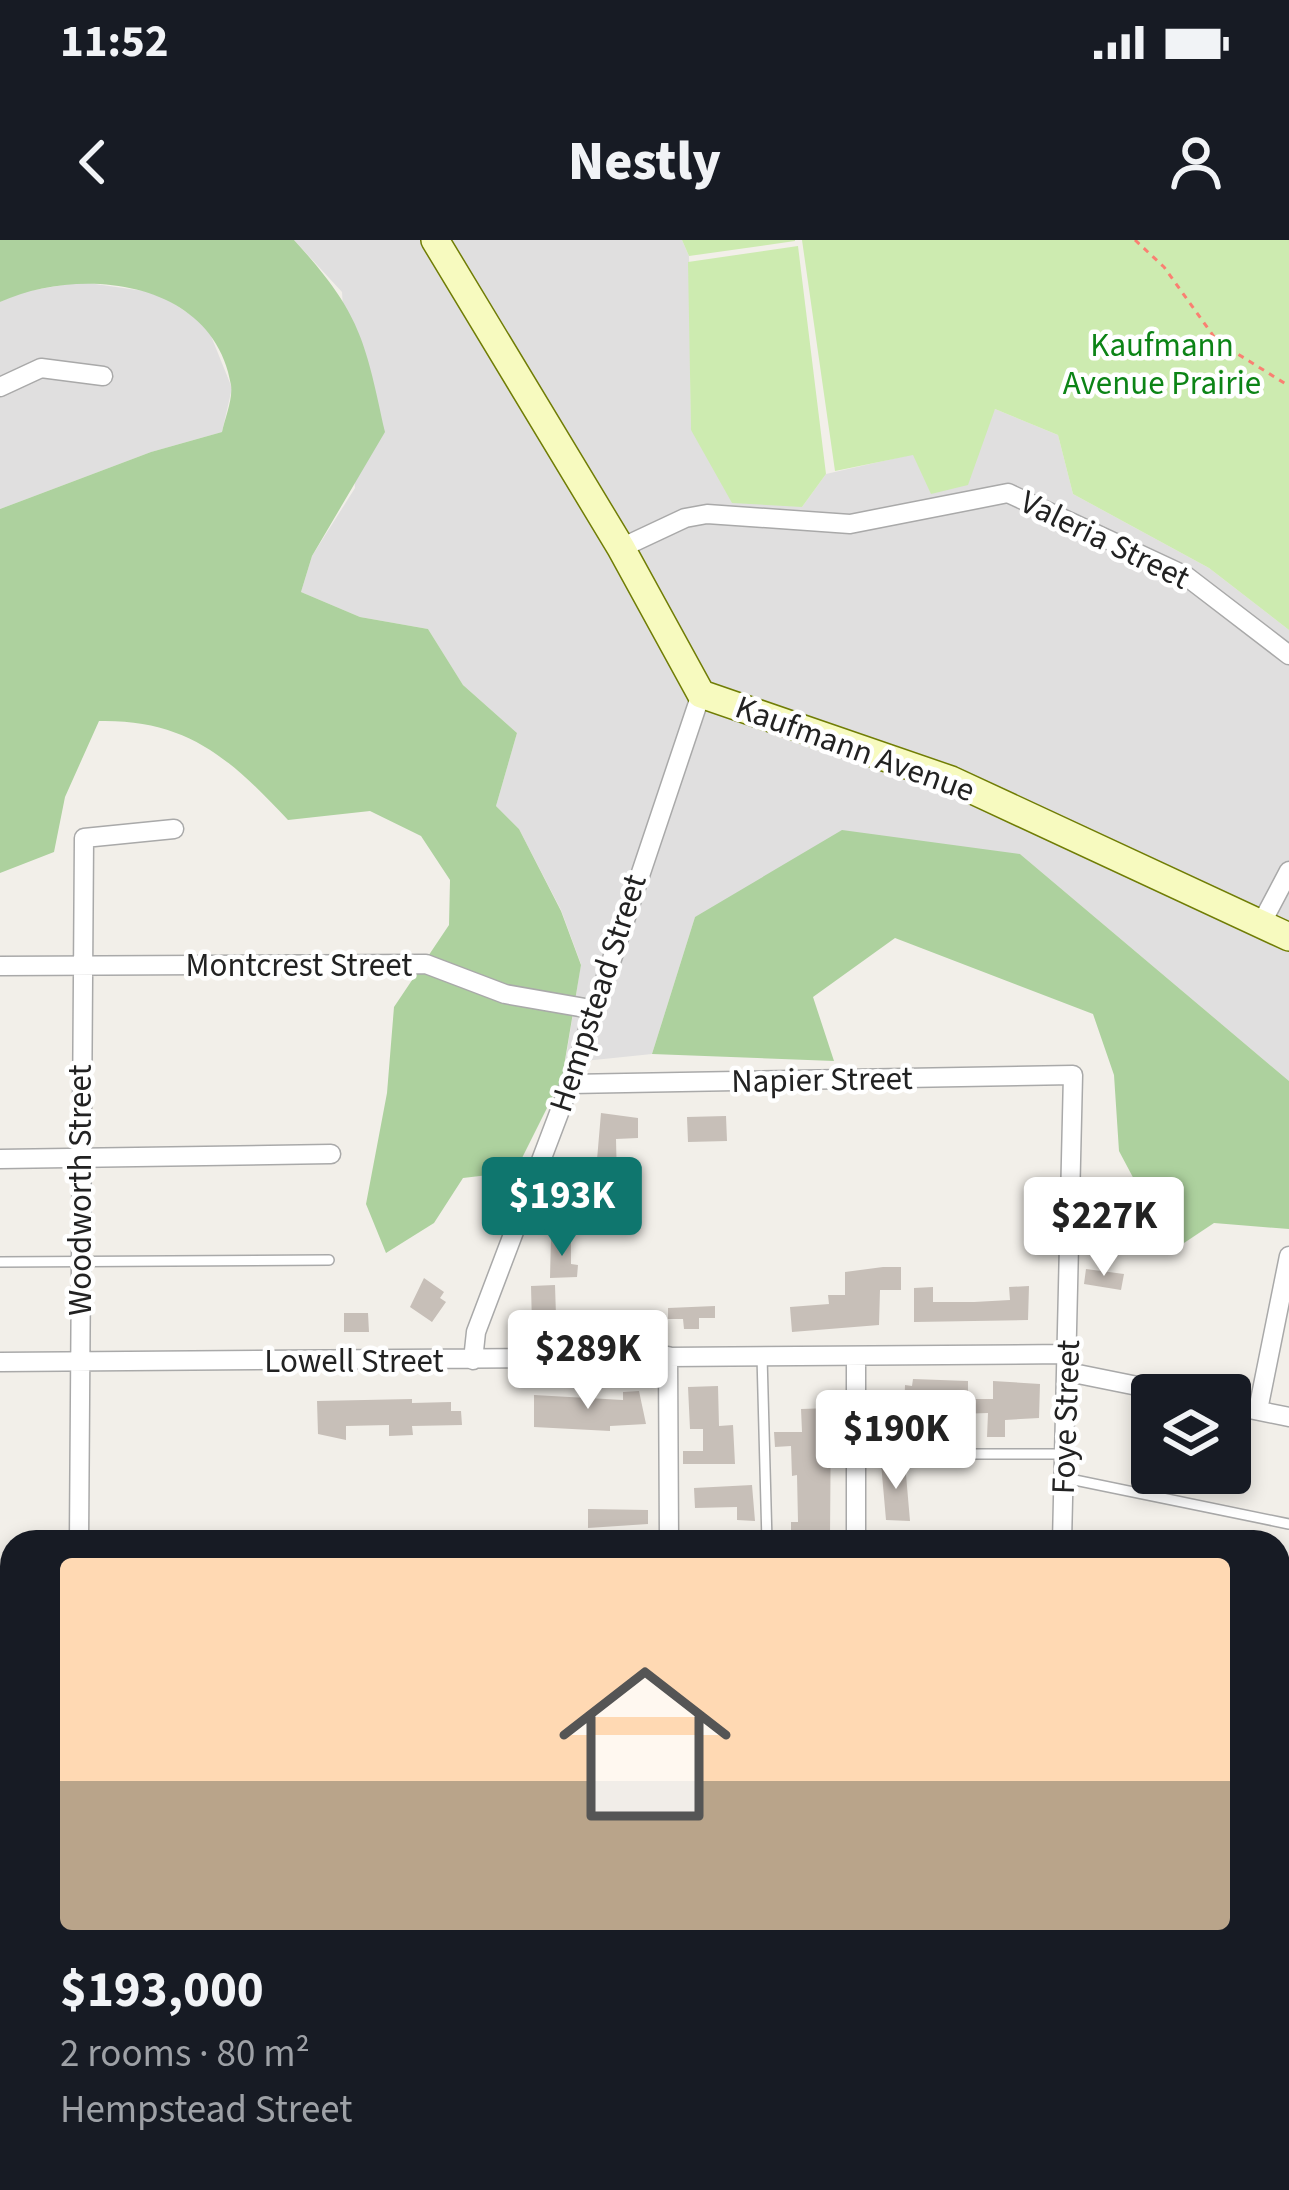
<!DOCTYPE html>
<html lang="en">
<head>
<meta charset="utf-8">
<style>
  body { margin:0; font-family:"Source Sans 3",sans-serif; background:#242831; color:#f1f3f6; height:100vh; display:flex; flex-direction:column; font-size:45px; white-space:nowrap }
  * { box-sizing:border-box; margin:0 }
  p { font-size:39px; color:#9ea1a6 }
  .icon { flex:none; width:66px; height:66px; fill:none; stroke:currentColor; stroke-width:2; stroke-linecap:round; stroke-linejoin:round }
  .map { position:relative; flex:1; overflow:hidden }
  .details { position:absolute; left:0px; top:1290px; width:1290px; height:660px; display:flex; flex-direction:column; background:#171b24; border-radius:36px 36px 0 0; box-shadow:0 6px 18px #0003 }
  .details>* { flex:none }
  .buttons { position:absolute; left:1131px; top:1134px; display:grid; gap:24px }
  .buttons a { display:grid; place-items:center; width:120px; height:120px; border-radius:12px; background:#171b24; box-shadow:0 6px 18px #0003; font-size:60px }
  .price { position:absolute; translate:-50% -102px; padding:0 27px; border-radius:12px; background:#fff; color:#222; font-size:39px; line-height:78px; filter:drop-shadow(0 3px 6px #0008) }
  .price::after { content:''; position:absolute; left:50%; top:72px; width:36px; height:27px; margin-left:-18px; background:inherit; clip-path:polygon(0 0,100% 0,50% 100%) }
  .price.selected { background:#0f766e; color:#fff }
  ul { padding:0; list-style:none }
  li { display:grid; align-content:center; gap:24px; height:636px; padding:0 60px }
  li+li { border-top:3px solid #363941 }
  li span { display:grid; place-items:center; height:372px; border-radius:12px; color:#555 }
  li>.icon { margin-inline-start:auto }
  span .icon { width:216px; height:216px; fill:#fffc; stroke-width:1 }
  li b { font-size:51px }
  .status { display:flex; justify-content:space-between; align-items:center; height:84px; padding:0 60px; background:#171b24; direction:ltr }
  .status svg { height:33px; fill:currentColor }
  header { display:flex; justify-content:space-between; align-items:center; height:156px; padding:0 60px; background:#171b24; font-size:54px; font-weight:800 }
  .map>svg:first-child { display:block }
  .residential { fill:#e0dfdf }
  .grass { fill:#cdebb0 }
  .forest { fill:#add19e }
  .building { fill:#c7bfb8 }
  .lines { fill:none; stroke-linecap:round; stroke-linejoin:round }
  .service-casing { stroke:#a9a9a9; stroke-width:12 }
  .minor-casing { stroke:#a9a9a9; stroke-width:21 }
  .tertiary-casing { stroke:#a9a9a9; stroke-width:27 }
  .secondary-casing { stroke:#707d05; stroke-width:30 }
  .path { stroke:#fa8072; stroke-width:3; stroke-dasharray:6 6; stroke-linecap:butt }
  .service { stroke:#fff; stroke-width:9 }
  .minor { stroke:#fff; stroke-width:18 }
  .tertiary { stroke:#fff; stroke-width:24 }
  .secondary { stroke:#f7fabf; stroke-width:27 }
  .labels { text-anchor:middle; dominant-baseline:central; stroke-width:9; stroke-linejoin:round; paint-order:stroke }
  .park-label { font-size:33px; fill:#0c8416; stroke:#fff }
  .street-label { font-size:33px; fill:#222; stroke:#fff }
</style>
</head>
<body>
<div class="status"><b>11:52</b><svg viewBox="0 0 49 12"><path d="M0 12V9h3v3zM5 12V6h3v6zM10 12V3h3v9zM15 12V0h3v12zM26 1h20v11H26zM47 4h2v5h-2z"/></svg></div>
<header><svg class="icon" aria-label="back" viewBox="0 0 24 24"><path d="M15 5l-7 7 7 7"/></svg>Nestly<svg class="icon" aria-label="person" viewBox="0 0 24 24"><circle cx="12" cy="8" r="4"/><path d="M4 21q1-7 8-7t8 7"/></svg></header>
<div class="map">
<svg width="1289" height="1950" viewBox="0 0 1289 1950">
  <rect width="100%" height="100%" fill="#f2efe9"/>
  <path class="residential" d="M294 0H682L689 16 691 190 802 267 826 234 914 214 932 253 995 169 1058 195 1073 254 1209 328 1289 390V841L1020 614 695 677 652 814 565 823 581 724 561 670 519 589 496 566 517 493 463 445 428 389 360 377 301 352 312 316 355 248 342 52Z
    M81 42 158 53 207 86 232 148 222 192 151 212 0 269V62L22 52Z"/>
  <path class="grass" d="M682 0H795V1L689 16Z
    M802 0H1289V390L1209 328 1073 254 1058 195 995 169 968 245 931 254 913 215 835 231Z
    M798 6 826 234 802 267 732 263 691 190 688 22Z"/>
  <path class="forest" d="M0 0H294C360 72 365 99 385 192L312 316 301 352 360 377 428 389 463 445 517 493 496 566 519 589 561 671 581 725 562 838 515 932 463 938 434 983 386 1013 366 964 387 853 394 767 449 685 450 640 421 596 370 571 288 580C231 519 187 479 99 481L65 557 54 612 0 633V269L151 212 222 192C225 178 233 159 231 145 214 40 81 25 0 62Z
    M842 590 1020 614 1289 841V989L1214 983 1172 1011 1119 911 1114 835 1093 774 895 698 813 757 834 821 652 814 695 677Z
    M1278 1489 1289 1492V1684L1278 1682Z
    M12 1646V1775L0 1774V1647Z
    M0 1906 12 1907V1938H312L335 1950H0Z"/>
  <path class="building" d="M601 873 638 878V898L616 899 617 942H629L630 962 616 963V975L585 974 584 943H595Z
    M726 876 727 901 688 902 687 877Z
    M1094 938 1121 941 1120 1002 1095 1001Z
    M551 998H571V1024L578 1025 577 1037 550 1038Z
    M883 1027H901V1050H880L879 1085 792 1092 790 1067 829 1064 828 1055H845V1032Z
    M1086 1029 1124 1034 1121 1050 1084 1044Z
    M424 1038 444 1052 440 1058 446 1062 432 1082 410 1067Z
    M555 1045 556 1076H549L550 1084 532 1085 531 1046Z
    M1029 1046 1028 1080 914 1082V1048L933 1047V1062H974L1010 1060 1009 1047Z
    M715 1066V1078H699V1089H684L683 1079H668V1068Z
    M344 1073H368L369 1092H344Z
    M913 1139 968 1141V1159H993V1141L1040 1144 1039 1178 1005 1180V1197H987L988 1173 957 1174 956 1197H941V1205H924V1175H904L905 1145 912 1146Z
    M718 1146 719 1186 733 1185 735 1224H683V1211H703V1189H690L688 1147Z
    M639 1151 646 1184 610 1186V1191L534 1187V1155L623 1160V1152Z
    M412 1159V1163L451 1162V1171H461L462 1185 412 1186 413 1195 389 1196V1185L346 1186V1200L318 1194 317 1161Z
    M831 1168 830 1297 791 1302V1282H798L797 1235 792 1236 791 1206 775 1207 774 1192H802L801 1169Z
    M881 1223H905L910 1281 886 1280Z
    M752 1245 755 1281 737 1280V1267L695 1268 694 1248Z
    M588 1269 648 1270V1284L588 1288Z
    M0 1817 12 1818 10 1859H0Z"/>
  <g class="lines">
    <defs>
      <path id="service" d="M0 1022 329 1020
        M762 1116 767 1302
        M856 1214H1063
        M1065 1238 1289 1284
        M1278 1867 1289 1868"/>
      <path id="minor" d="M0 147 41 128 103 136
        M621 308 685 278 707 274 850 284 1008 253 1186 336 1289 415
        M1261 684 1289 631
        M0 726 426 724 505 754 591 769
        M570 844 1073 835 1062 1302
        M0 919 331 914
        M668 1116 669 1302
        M856 1116V1302
        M473 1120 476 1092 570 844 701 454
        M0 1122 1069 1114
        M1068 1132 1182 1155
        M1230 1165 1289 1177
        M1258 1170 1289 1016
        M79 1302 84 598 174 589
        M1278 1392 1289 1395
        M0 1467H12
        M1278 1766 1289 1767
        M1113 1950 1114 1938"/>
      <path id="tertiary" d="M0 1880 12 1881
        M724 1938 889 1950"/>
      <path id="secondary" d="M435 0 621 308 701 454 951 540 1289 697"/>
    </defs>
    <use href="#service" class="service-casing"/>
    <use href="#minor" class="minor-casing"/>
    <use href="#tertiary" class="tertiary-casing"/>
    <use href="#secondary" class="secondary-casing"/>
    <path class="path" d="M1135 0 1164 27 1217 101 1289 146"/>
    <use href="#service" class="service"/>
    <use href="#minor" class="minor"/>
    <use href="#tertiary" class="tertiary"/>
    <use href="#secondary" class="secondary"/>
  </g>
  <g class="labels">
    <g class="park-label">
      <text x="1162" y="105">Kaufmann<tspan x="1162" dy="38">Avenue Prairie</tspan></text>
    </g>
    <g class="street-label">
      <text transform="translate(1105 300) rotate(26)">Valeria Street</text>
      <text transform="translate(855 509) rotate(20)">Kaufmann Avenue</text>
      <text x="299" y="725">Montcrest Street</text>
      <text transform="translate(598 753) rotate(-72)">Hempstead Street</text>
      <text transform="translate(822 840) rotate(-1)">Napier Street</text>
      <text transform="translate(80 950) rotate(-90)">Woodworth Street</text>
      <text x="354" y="1121">Lowell Street</text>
      <text transform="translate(1066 1177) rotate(-88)">Foye Street</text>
    </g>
  </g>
</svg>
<div class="buttons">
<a><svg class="icon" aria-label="layers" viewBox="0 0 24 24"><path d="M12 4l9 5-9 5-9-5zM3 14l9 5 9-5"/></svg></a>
</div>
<b class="price selected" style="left:562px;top:1019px">$193K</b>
<b class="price" style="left:1104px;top:1039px">$227K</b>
<b class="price" style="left:588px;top:1172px">$289K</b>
<b class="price" style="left:896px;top:1252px">$190K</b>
<section class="details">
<ul>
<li><span style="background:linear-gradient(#ffd9b3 60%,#b9a48a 0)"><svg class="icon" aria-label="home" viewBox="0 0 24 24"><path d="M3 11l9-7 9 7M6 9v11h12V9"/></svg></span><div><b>$193,000</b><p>2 rooms · 80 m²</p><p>Hempstead Street</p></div></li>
</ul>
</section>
</div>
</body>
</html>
